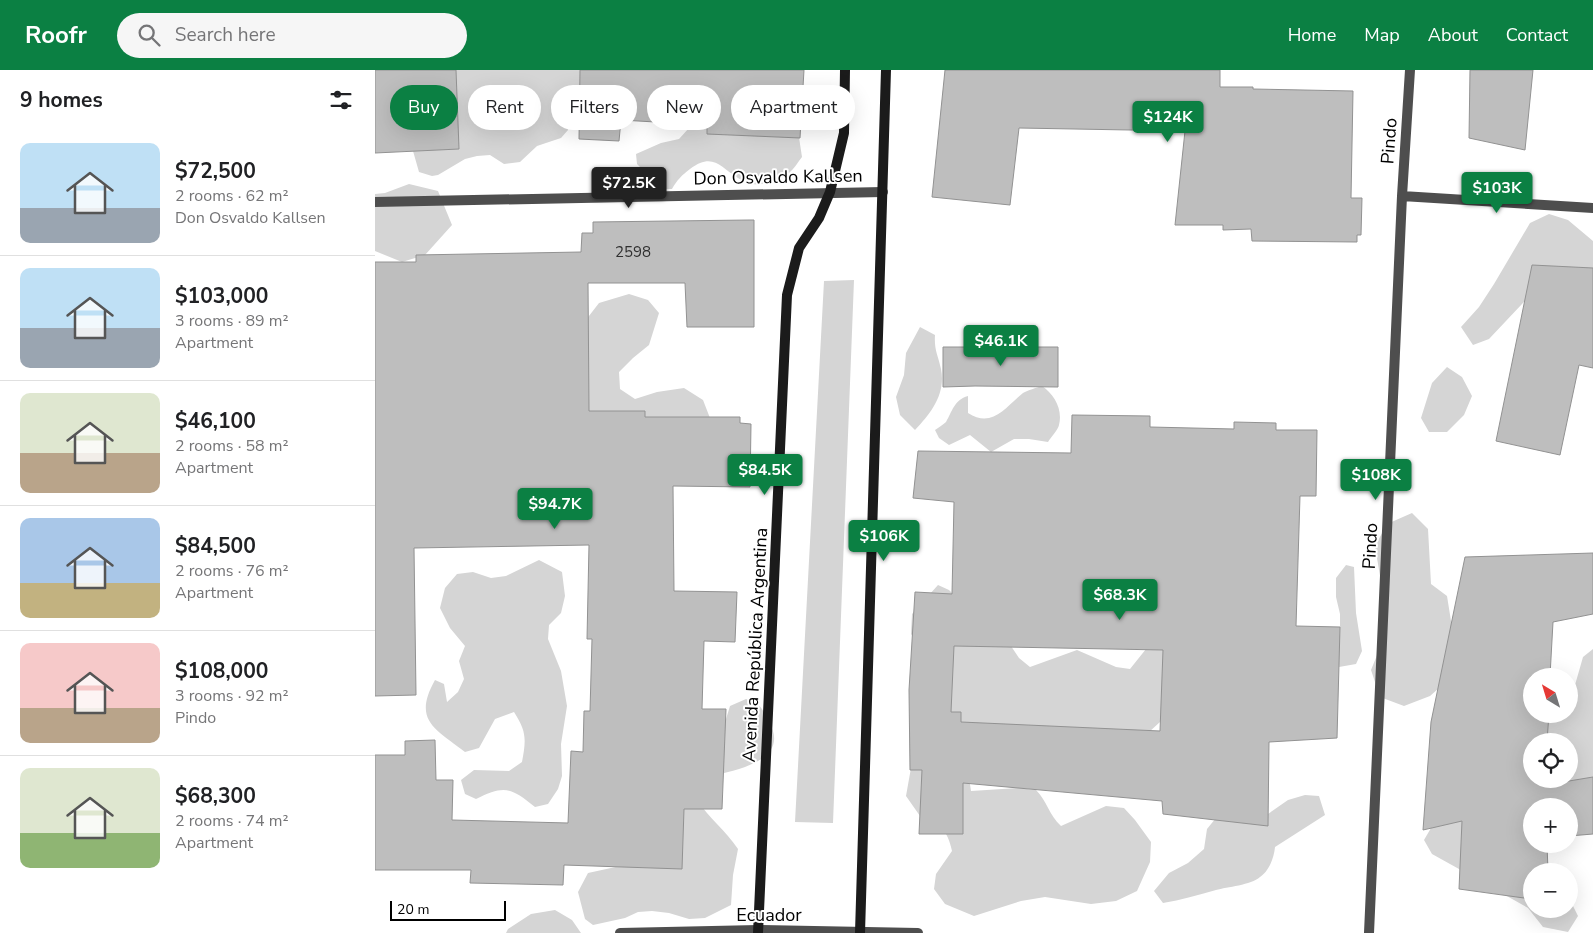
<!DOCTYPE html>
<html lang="en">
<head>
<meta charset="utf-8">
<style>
  body { margin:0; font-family:"Nunito Sans",sans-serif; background:#f6f6f6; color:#202124; height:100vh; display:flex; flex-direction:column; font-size:19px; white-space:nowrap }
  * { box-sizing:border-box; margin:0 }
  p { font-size:16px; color:#757577 }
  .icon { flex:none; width:28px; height:28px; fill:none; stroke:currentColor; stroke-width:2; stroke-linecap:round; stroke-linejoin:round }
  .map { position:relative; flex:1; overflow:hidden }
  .details { display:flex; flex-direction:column; background:#fff; width:375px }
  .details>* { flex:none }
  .guide { position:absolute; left:15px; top:15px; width:475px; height:45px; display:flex; gap:10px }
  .needle { width:32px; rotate:322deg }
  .fabs { position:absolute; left:1148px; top:598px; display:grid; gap:10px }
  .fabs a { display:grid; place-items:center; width:55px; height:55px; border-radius:50%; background:#fff; box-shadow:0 5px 20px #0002; font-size:25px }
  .scale { position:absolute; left:15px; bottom:12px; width:116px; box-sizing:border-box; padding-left:5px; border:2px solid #000; border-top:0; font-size:14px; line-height:18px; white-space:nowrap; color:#000; -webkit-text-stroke:4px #fff; paint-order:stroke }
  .price { position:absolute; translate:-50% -42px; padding:0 11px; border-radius:5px; background:#0b8043; color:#fff; font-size:16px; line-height:32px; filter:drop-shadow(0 1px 2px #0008) }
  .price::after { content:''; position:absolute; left:50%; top:30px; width:15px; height:11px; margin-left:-8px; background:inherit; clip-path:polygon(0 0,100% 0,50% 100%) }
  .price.current { background:#222; color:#fff }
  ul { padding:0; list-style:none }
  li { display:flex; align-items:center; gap:15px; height:125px; padding:0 20px }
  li+li { border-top:1px solid #e0e0e0 }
  li span { display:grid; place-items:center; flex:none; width:140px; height:100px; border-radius:10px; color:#555 }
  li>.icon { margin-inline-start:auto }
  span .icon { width:60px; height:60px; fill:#fffc; stroke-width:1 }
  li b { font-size:21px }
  h2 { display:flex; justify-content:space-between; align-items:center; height:60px; padding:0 20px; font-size:21px }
  .pill { padding:0 18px; border-radius:22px; background:#fff; box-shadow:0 5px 20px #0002; font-size:18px; line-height:45px }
  .pill.current { background:#0b8043; color:#fff }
  header { display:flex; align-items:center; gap:30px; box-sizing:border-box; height:70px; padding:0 25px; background:#0b8043; color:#fff }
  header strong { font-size:24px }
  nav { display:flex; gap:28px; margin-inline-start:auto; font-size:18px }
  .search { width:350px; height:45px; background:#f6f6f6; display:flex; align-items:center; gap:12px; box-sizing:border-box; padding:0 18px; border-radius:28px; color:#757577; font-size:19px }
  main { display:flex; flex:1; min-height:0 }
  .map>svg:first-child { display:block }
  .green { fill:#d5d5d5 }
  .building { fill:#bebebe; stroke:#929292; fill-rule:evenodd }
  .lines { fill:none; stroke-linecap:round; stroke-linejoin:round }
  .street { stroke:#4e4e4e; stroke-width:10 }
  .secondary { stroke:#1b1b1b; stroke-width:10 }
  .labels { text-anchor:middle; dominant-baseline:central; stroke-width:4; stroke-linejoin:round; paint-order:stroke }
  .number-label { font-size:15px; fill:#303030 }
  .street-label { font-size:18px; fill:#000; stroke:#fff }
</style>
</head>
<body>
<header>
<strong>Roofr</strong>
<div class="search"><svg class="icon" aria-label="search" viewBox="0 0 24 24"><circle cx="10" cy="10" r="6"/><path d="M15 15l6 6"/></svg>Search here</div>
<nav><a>Home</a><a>Map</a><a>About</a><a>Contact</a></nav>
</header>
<main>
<section class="details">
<h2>9 homes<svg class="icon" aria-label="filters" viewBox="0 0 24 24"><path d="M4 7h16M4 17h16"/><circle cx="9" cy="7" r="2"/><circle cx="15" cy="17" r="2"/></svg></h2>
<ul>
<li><span style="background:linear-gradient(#bfe0f5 65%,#9aa5b1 0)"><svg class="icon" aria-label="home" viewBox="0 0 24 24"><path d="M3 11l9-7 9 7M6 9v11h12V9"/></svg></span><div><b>$72,500</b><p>2 rooms · 62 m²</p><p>Don Osvaldo Kallsen</p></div></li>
<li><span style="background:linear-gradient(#bfe0f5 60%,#9aa5b1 0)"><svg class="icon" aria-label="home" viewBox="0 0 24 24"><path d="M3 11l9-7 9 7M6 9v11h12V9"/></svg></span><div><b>$103,000</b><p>3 rooms · 89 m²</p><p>Apartment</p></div></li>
<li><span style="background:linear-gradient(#dfe7d0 60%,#b9a48a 0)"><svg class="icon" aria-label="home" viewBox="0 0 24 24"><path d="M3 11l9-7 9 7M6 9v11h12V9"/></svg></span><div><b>$46,100</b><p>2 rooms · 58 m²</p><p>Apartment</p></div></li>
<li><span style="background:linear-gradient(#a9c7e8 65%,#c2b280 0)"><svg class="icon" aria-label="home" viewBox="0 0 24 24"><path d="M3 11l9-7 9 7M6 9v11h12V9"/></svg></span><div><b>$84,500</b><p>2 rooms · 76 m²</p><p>Apartment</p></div></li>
<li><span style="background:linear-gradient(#f6c9c9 65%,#b9a48a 0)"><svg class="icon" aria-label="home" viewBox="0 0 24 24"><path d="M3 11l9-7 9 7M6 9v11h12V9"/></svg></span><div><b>$108,000</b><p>3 rooms · 92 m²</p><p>Pindo</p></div></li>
<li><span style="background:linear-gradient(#dfe7d0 65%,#8fb573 0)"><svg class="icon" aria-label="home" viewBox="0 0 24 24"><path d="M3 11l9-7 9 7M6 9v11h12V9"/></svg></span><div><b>$68,300</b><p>2 rooms · 74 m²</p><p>Apartment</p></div></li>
</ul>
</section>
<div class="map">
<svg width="1218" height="863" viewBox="0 0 1218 863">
  <rect width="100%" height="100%" fill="#fff"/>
  <path class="green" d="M61 0H236L217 28 204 30 192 50 193 60 186 68 162 76 145 92 129 94 115 85 102 86 90 89 63 105 57 106 44 102 38 81Z
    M324 47 423 61 427 87C423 92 419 99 414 103 412 105 407 106 404 108 389 115 378 118 363 108 345 97 338 82 315 99 307 105 302 110 297 119H287L262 94 261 84 286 73 304 69Z
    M34 114 63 121 77 155 50 185 27 192 0 181V124L10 123Z
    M1174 144 1193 150 1218 171V210L1162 218 1114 269 1098 275 1086 257 1104 237 1119 214 1155 153Z
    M479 210 458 753 420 752 449 211Z
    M254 224 273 230 284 243 274 275 258 288 244 302 245 319 260 329 282 322 309 318 328 330 340 361 214 349 207 255 224 233Z
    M545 257 560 265C559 280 563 285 566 299 571 324 556 343 540 360L525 345 521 327 529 305 531 283Z
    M1072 297 1087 307 1097 326 1089 345 1072 362H1054L1046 348 1057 313Z
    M667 316C679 324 688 339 684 355 683 360 676 367 673 372L654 369H639L616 382 595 365 574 375 564 368 560 360C564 357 568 355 571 352 577 342 579 330 593 326V343C618 359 631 336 648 323 653 320 661 318 667 316Z
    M1037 443 1053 459 1056 514 1072 526 1076 551 1088 580 1072 611 1055 626 1029 636 1005 627 996 600 1007 573 1009 530 1000 476 1012 454Z
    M164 490 187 502 190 526 186 543 174 555 173 569 186 601 192 636 186 674 187 706 183 719 173 734 160 737C136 717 129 715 101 729L90 724 86 710 99 700 134 701 147 692C151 670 152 662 139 642L120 649 104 678 90 682C61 659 37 651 60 610L69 614 72 632 83 622 89 609 84 591 90 576 75 558 65 538 70 518 82 504 98 502 116 508 131 506Z
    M971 495 979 497 981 543 987 581 981 594 964 597 959 582 965 563V544L961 527V508Z
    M563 515 574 520 596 542 634 573 644 588 655 597 702 580 741 597 755 599 775 574 806 579 785 652 739 694H592L596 721 643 718 661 720C672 731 674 745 686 756L731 736 749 738 760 750 776 772 775 792 762 821 741 831 716 834 670 827 646 831 599 846 570 834 559 819 561 804 577 781C573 761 564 751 545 746L531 726 555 591 536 564 537 544Z
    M1218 579V711L1170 715 1163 709H1194V671H1156V701L1151 690V667C1165 650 1171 644 1194 644V628L1200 615 1208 587Z
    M371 629C387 635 386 637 394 652 416 690 362 700 336 706L322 730C334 748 351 761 363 779L358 805 356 835 330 848 314 849 294 843 277 841 263 842 250 848 218 855 210 849 203 822 213 803 259 793 283 798 307 778 306 724 351 649 355 636Z
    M930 725 944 726 950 745 900 777C899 788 894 801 885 807 876 815 852 817 841 820 823 825 806 830 788 833L779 821 794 803 813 793 829 779 832 759 845 743 893 744 913 730Z
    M1087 749 1145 817 1156 815V839H1194V828L1203 846 1193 862 1168 857 1153 838 1130 825 1112 810 1098 812 1084 799 1057 784 1049 770 1056 758Z
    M180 840 197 850 206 863H131L133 859 156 844Z"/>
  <path class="building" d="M0 0H81L84 79 0 83Z
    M205 0H429L425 68 332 64V55L246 50 244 71 204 69Z
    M570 0H845V17H878V19L978 21 976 128H987L986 165H982V172L877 171 876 159 848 160V155H800L810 61 644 58 635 135 557 127Z
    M1095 0H1158L1150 80 1094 68Z
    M374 150H379V257H312L310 213H213L214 341H270V347H365V353L376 354 375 417 298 416 299 521 362 522 360 572 329 571 327 639H351L347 739H309L307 799 189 795 188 815 95 813 96 800H0V685H30V671L60 670 61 710H78L77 750 193 753 196 681 208 682 209 641H215L217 569H212L214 475 39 478 41 625 0 626V192H41V185L206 182 207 163H218V152Z
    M1157 195 1218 198V298L1204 295 1185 385 1121 371Z
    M568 277H683V317L600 316 568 317Z
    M697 345 775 346V357L859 359V352L901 353V360H942L941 426H925L921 556 965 557 962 668 894 672 893 756 788 744 787 731 588 713V764H544L547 700H535L534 620 540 522 577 524 579 432 538 428 543 381 696 383ZM579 576 788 580 785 661 586 652V642H576Z
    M1218 483V544L1178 552 1175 606H1156V644H1174L1172 671H1156V709H1171L1170 715 1218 707V764L1194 766V736H1156V774H1172L1173 801H1156V829L1084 819 1087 751 1048 760 1056 652 1090 487Z"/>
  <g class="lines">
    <path class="street" d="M1027 126 1218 138
      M0 132 508 122
      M245 863 383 860 543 863
      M994 863 1027 126 1035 0"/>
    <path class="secondary" d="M383 863 412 225 424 178 444 148 455 122 469 63 470 0
      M485 863 511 0"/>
  </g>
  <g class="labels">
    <g class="number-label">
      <text x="258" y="182">2598</text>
    </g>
    <g class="street-label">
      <text transform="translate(1014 71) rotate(-86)">Pindo</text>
      <text transform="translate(403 107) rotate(-1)">Don Osvaldo Kallsen</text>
      <text transform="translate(995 476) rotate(-87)">Pindo</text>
      <text transform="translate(380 575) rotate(-87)">Avenida República Argentina</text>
      <text x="394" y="845">Ecuador</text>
    </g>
  </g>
</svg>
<div class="fabs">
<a><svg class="needle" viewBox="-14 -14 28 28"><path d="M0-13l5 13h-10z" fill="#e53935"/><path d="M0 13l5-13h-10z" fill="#757577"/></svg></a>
<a><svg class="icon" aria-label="locate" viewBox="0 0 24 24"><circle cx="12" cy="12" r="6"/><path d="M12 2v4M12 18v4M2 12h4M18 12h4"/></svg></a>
<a>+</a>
<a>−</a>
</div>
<div class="scale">20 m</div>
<b class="price" style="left:793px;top:73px">$124K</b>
<b class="price current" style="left:254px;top:139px">$72.5K</b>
<b class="price" style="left:1122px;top:144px">$103K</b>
<b class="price" style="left:626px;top:297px">$46.1K</b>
<b class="price" style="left:390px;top:426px">$84.5K</b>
<b class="price" style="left:1001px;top:431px">$108K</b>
<b class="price" style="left:180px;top:460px">$94.7K</b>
<b class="price" style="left:509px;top:492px">$106K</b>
<b class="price" style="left:745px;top:551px">$68.3K</b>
<div class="guide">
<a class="pill current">Buy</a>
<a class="pill">Rent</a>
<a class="pill">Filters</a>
<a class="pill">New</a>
<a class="pill">Apartment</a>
</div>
</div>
</main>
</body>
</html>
